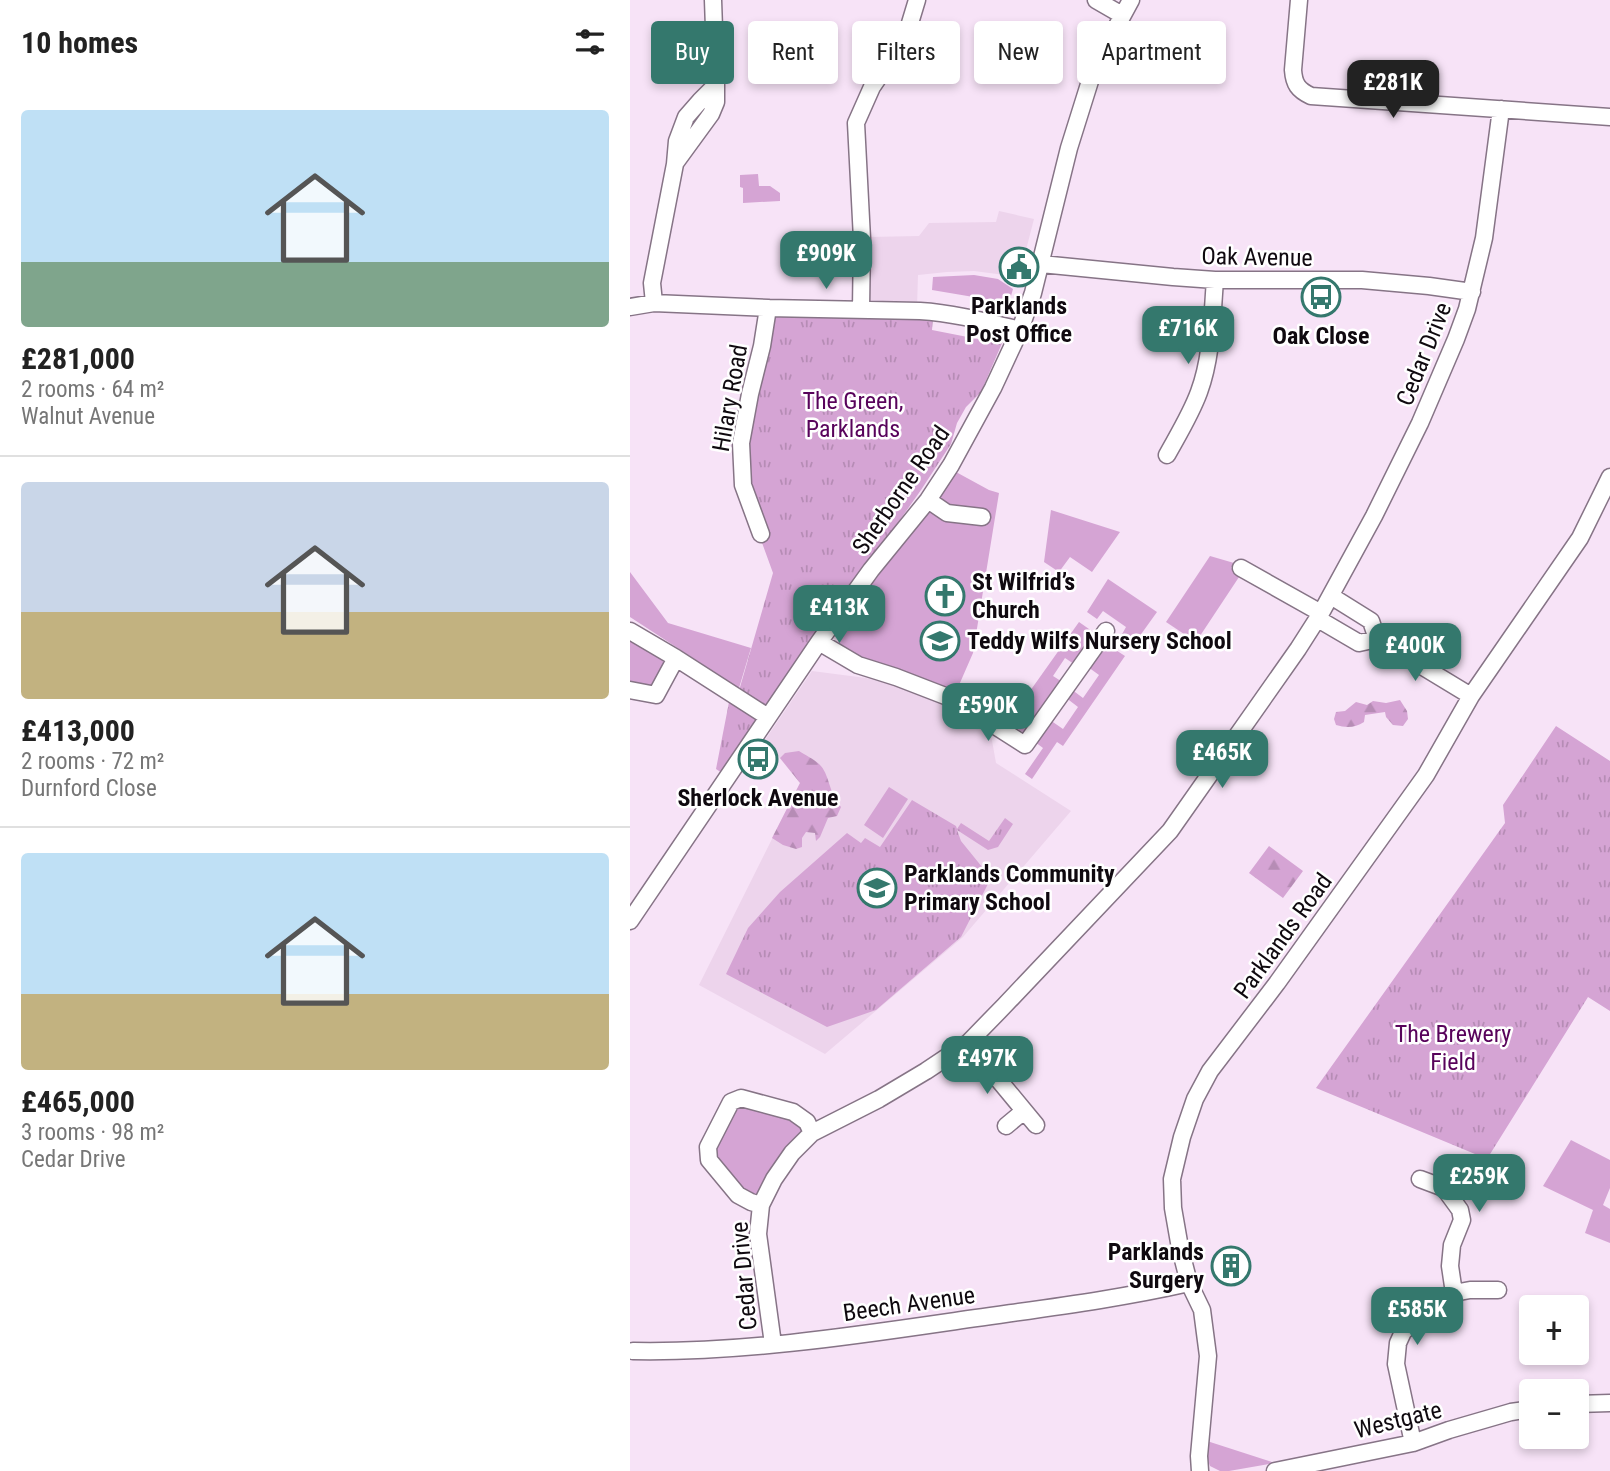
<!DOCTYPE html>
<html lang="en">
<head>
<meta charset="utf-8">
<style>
  body { margin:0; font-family:"Roboto Condensed",sans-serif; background:#f6f6f6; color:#222; height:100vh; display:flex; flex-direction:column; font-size:26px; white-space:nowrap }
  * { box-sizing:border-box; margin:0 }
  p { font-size:23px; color:#767676 }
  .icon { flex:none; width:38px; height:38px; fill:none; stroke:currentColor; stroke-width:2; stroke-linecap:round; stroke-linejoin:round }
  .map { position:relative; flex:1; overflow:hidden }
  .side { display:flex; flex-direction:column; background:#fff; width:630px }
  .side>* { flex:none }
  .hud { position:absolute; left:21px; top:21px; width:665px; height:63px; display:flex; gap:14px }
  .tools { position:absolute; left:889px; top:1295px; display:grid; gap:14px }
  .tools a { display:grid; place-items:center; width:70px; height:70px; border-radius:7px; background:#fff; box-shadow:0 4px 10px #0003; font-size:35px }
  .price { position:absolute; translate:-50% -60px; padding:0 16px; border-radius:14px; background:#34786d; color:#fff; font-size:23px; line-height:46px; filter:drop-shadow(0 2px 4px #0008) }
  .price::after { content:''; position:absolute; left:50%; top:42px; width:21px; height:16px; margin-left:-10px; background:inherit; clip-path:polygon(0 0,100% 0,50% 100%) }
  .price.on { background:#222; color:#fff }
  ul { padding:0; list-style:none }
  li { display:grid; align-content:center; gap:14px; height:371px; padding:0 21px }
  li+li { border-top:2px solid #e0e0e0 }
  li span { display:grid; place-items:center; height:217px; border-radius:7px; color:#555 }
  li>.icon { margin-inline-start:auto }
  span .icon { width:126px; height:126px; fill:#fffc; stroke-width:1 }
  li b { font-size:30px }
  h2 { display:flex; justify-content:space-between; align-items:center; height:84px; padding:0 21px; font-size:30px }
  .tag { padding:0 24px; border-radius:7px; background:#fff; box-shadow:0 4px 10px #0003; font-size:24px; line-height:63px }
  .tag.on { background:#34786d; color:#fff }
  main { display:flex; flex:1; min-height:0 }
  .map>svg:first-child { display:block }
  .built { fill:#edd4ec }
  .green { fill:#d5a4d4 }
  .forest { fill:url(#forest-firs) }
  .park { fill:url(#park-tufts) }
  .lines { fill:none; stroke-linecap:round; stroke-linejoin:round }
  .minor-casing { stroke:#867486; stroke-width:19 }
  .minor { stroke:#fff; stroke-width:16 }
  .labels { text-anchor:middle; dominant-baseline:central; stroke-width:5; stroke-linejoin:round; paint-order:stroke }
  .street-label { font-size:24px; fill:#0f090f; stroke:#fff }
  .poi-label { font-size:24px; font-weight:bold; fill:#0f090f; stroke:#fff }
  .park-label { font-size:24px; fill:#58035b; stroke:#fff }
</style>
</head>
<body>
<main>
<section class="side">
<h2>10 homes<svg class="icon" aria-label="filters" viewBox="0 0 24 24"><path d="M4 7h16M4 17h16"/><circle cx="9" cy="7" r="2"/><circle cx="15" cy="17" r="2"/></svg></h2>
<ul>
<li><span style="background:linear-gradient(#bfe0f5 70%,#7fa58c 0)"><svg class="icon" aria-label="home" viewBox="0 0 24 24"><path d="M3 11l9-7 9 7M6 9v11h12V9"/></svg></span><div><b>£281,000</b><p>2 rooms · 64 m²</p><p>Walnut Avenue</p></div></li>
<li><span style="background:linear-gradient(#c9d6e8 60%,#c2b280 0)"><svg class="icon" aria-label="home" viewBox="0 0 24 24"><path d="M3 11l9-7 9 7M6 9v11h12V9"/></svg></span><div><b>£413,000</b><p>2 rooms · 72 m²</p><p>Durnford Close</p></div></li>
<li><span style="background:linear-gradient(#bfe0f5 65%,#c2b280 0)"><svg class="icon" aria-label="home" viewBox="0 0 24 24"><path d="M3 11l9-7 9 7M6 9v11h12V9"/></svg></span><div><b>£465,000</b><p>3 rooms · 98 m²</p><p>Cedar Drive</p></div></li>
</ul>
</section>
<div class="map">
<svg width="980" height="1471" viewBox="0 0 980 1471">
  <defs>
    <pattern id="forest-firs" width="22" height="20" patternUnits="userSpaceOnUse" patternTransform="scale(1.75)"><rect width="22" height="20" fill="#d5a4d4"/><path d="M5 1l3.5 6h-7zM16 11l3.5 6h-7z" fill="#b68cb5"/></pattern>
    <pattern id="park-tufts" width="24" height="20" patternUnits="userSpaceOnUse" patternTransform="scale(1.75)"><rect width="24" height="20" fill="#d5a4d4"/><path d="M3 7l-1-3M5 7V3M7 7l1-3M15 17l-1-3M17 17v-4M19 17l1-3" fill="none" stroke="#b68cb5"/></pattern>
  </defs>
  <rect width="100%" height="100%" fill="#f7e3f7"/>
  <path class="built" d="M369 211 404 219 389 277 344 271 317 272 288 275 287 307 238 306 239 237 289 236 299 223 366 222Z
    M182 671 236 678 263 685 291 693 339 715 361 735 366 763 441 811 333 937 195 1054 69 985 170 783 135 740Z"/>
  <path class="green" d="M128 174 129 186H140L150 193V201L113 203V188L110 187V175Z
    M344 275 368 279 383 289 379 303 302 290 303 277Z
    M326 472 359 490 369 493 343 653 326 692C287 678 243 668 209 644L206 632Z
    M421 510 490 532 462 572 440 557 429 572 414 562Z
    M580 556 604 563 601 568 611 574 566 642 536 622Z
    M0 572 38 623 121 648 109 688 0 617Z
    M478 579 527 612 504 644 491 636 496 627 473 611 467 619 457 612Z
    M449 622 469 636 447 666 435 658 423 676 434 683 398 736 378 722Z
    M0 637 36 660 21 688 0 685Z
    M475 643 495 656 433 746 427 742 402 779 395 774 413 748 405 742 420 720 433 729 448 707 435 697 441 689 453 698 469 675 458 667Z
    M259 787 278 799 253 838 234 825Z
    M103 1104 162 1115 177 1133 129 1200 121 1198 82 1159Z
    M941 1140 980 1160V1188L973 1205 980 1209V1243L955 1233 963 1210 913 1186Z
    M577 1441 645 1463 599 1471H590L580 1466 577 1458Z"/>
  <path class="forest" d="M770 700 777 711 778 719 773 726 763 725 756 717 755 712 735 715 734 722C725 728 716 728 706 725L704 719 706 712 715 711 726 702 737 705 743 701 756 703Z
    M169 751C175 755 184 759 189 764 200 774 198 792 211 807L207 816 198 818 190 837 186 841 185 833 176 832 172 838V847L166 849 153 845 142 838 170 783 150 758 155 753Z
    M639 846 673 871 653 898 619 873Z"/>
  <path class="park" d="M143 315 303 318 302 330 363 342 366 330 371 332 373 341 351 392 336 407 327 423 321 444 291 490 92 773 86 769 100 697 106 701 143 573 131 540 139 535 119 483 117 444 125 399 138 356Z
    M926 726 980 761V1011L958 997 857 1159 686 1088 875 823 873 805Z
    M282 800 326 826 327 829 331 823 359 841 375 818 383 824 368 847 358 850 327 830 331 841 361 878 331 937 246 1010 197 1027 96 974 118 928 150 892 217 833 231 843 235 838 250 847Z"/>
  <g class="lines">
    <defs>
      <path id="minor" d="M466 0 492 15
        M669 0 663 70C664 84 668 90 681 96L980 117
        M46 162 81 114 86 102V85
        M411 264 543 277 585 280H732L799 286 842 292
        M24 303 22 283 45 164 47 141 56 117 70 101 86 85 83 0
        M0 307 24 303 138 308 290 311C324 313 357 322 390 330
        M231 310 232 239 226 123 242 87 270 46 277 33 287 0
        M537 455C548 435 561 414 569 392 582 357 582 317 585 280
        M298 500 317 513 352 517
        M131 534 113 485 111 443 120 394 132 346 138 308
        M611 568 691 613
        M701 596 741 621 747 639 841 696
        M688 619 729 643 747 639
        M0 631 46 658 138 717
        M189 642 228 665 266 677 323 699 395 745 476 631
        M0 690 26 695 46 658
        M0 921 189 642 241 570 298 500 321 465 363 388 390 330 403 293 439 148 460 81 475 48 501 0
        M338 1043 406 1125
        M376 1126 394 1111
        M790 1179 814 1188 830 1210 832 1220 822 1245 820 1266 824 1293
        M131 1205 121 1202 108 1195 79 1160 78 1147 101 1102 111 1098 163 1112 177 1122 182 1133
        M143 1344 128 1234 131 1205 144 1179 162 1153 182 1133 249 1099 296 1071 338 1043 374 1006 540 831 668 649 691 613 744 516 790 423 826 339 837 309 854 238 871 109
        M3 1351C106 1353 216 1337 319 1322 399 1310 480 1301 559 1283
        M947 1404 980 1403
        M783 1443 766 1364 768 1343 773 1332 781 1324 824 1293 840 1290H868
        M570 1471 569 1456 578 1356 572 1310 559 1283 550 1248 543 1208 542 1179 552 1137 565 1099 580 1071 647 983 796 775 841 696 950 538 980 477
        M645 1471 783 1443 819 1430 881 1412 901 1409"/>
    </defs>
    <use href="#minor" class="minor-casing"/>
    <use href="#minor" class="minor"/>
  </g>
  <defs>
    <symbol id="civic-ring" viewBox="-11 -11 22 22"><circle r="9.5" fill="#fff" stroke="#34786d" stroke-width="1.5"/><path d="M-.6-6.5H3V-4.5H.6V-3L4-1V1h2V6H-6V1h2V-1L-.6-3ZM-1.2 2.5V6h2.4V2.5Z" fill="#34786d"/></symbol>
    <symbol id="bus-ring" viewBox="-11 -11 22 22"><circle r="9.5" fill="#fff" stroke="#34786d" stroke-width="1.5"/><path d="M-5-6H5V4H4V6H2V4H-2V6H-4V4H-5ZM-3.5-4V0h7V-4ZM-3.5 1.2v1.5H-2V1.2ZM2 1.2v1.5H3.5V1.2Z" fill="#34786d"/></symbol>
    <symbol id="church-ring" viewBox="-11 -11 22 22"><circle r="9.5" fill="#fff" stroke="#34786d" stroke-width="1.5"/><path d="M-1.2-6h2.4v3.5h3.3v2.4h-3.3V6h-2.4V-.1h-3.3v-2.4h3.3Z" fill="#34786d"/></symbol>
    <symbol id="school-ring" viewBox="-11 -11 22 22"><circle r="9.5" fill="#fff" stroke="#34786d" stroke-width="1.5"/><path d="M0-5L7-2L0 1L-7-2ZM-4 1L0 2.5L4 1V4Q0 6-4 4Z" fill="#34786d"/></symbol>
    <symbol id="building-ring" viewBox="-11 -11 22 22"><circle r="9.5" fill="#fff" stroke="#34786d" stroke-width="1.5"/><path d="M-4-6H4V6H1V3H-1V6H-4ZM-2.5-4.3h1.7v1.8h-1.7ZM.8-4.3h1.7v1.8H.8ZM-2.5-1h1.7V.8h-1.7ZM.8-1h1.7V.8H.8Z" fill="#34786d"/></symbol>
  </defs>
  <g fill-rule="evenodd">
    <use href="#civic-ring" x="367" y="245" width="44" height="44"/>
    <use href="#bus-ring" x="669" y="275" width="44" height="44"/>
    <use href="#church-ring" x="293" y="574" width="44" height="44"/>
    <use href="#school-ring" x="288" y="619" width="44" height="44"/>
    <use href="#bus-ring" x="106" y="737" width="44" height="44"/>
    <use href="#school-ring" x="225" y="866" width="44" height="44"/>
    <use href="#building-ring" x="579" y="1244" width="44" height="44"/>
  </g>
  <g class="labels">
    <g class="street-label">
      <text transform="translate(627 257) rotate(1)">Oak Avenue</text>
      <text transform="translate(794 354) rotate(-68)">Cedar Drive</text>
      <text transform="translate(100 398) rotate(-80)">Hilary Road</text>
      <text transform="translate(271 490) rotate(-55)">Sherborne Road</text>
      <text transform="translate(653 936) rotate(-54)">Parklands Road</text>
      <text transform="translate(114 1276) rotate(-95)">Cedar Drive</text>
      <text transform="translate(279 1304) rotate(-8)">Beech Avenue</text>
      <text transform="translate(768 1420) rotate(-14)">Westgate</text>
    </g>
    <g class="poi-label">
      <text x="389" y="306">Parklands<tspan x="389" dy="28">Post Office</tspan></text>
      <text x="691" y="336">Oak Close</text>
      <text x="342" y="582" text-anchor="start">St Wilfrid’s<tspan x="342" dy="28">Church</tspan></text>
      <text x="337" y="641" text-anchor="start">Teddy Wilfs Nursery School</text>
      <text x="128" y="798">Sherlock Avenue</text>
      <text x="274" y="874" text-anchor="start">Parklands Community<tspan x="274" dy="28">Primary School</tspan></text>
      <text x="574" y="1252" text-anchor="end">Parklands<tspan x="574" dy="28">Surgery</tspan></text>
    </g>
    <g class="park-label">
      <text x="223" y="401">The Green,<tspan x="223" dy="28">Parklands</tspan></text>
      <text x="823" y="1034">The Brewery<tspan x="823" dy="28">Field</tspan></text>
    </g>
  </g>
</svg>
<div class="tools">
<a>+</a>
<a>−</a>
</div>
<b class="price on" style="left:763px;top:120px">£281K</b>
<b class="price" style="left:196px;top:291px">£909K</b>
<b class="price" style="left:558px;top:366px">£716K</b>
<b class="price" style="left:209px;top:645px">£413K</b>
<b class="price" style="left:785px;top:683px">£400K</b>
<b class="price" style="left:358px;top:743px">£590K</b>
<b class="price" style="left:592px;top:790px">£465K</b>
<b class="price" style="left:357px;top:1096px">£497K</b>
<b class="price" style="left:849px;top:1214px">£259K</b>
<b class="price" style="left:787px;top:1347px">£585K</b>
<div class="hud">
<a class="tag on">Buy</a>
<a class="tag">Rent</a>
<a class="tag">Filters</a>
<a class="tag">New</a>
<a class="tag">Apartment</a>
</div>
</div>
</main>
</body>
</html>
